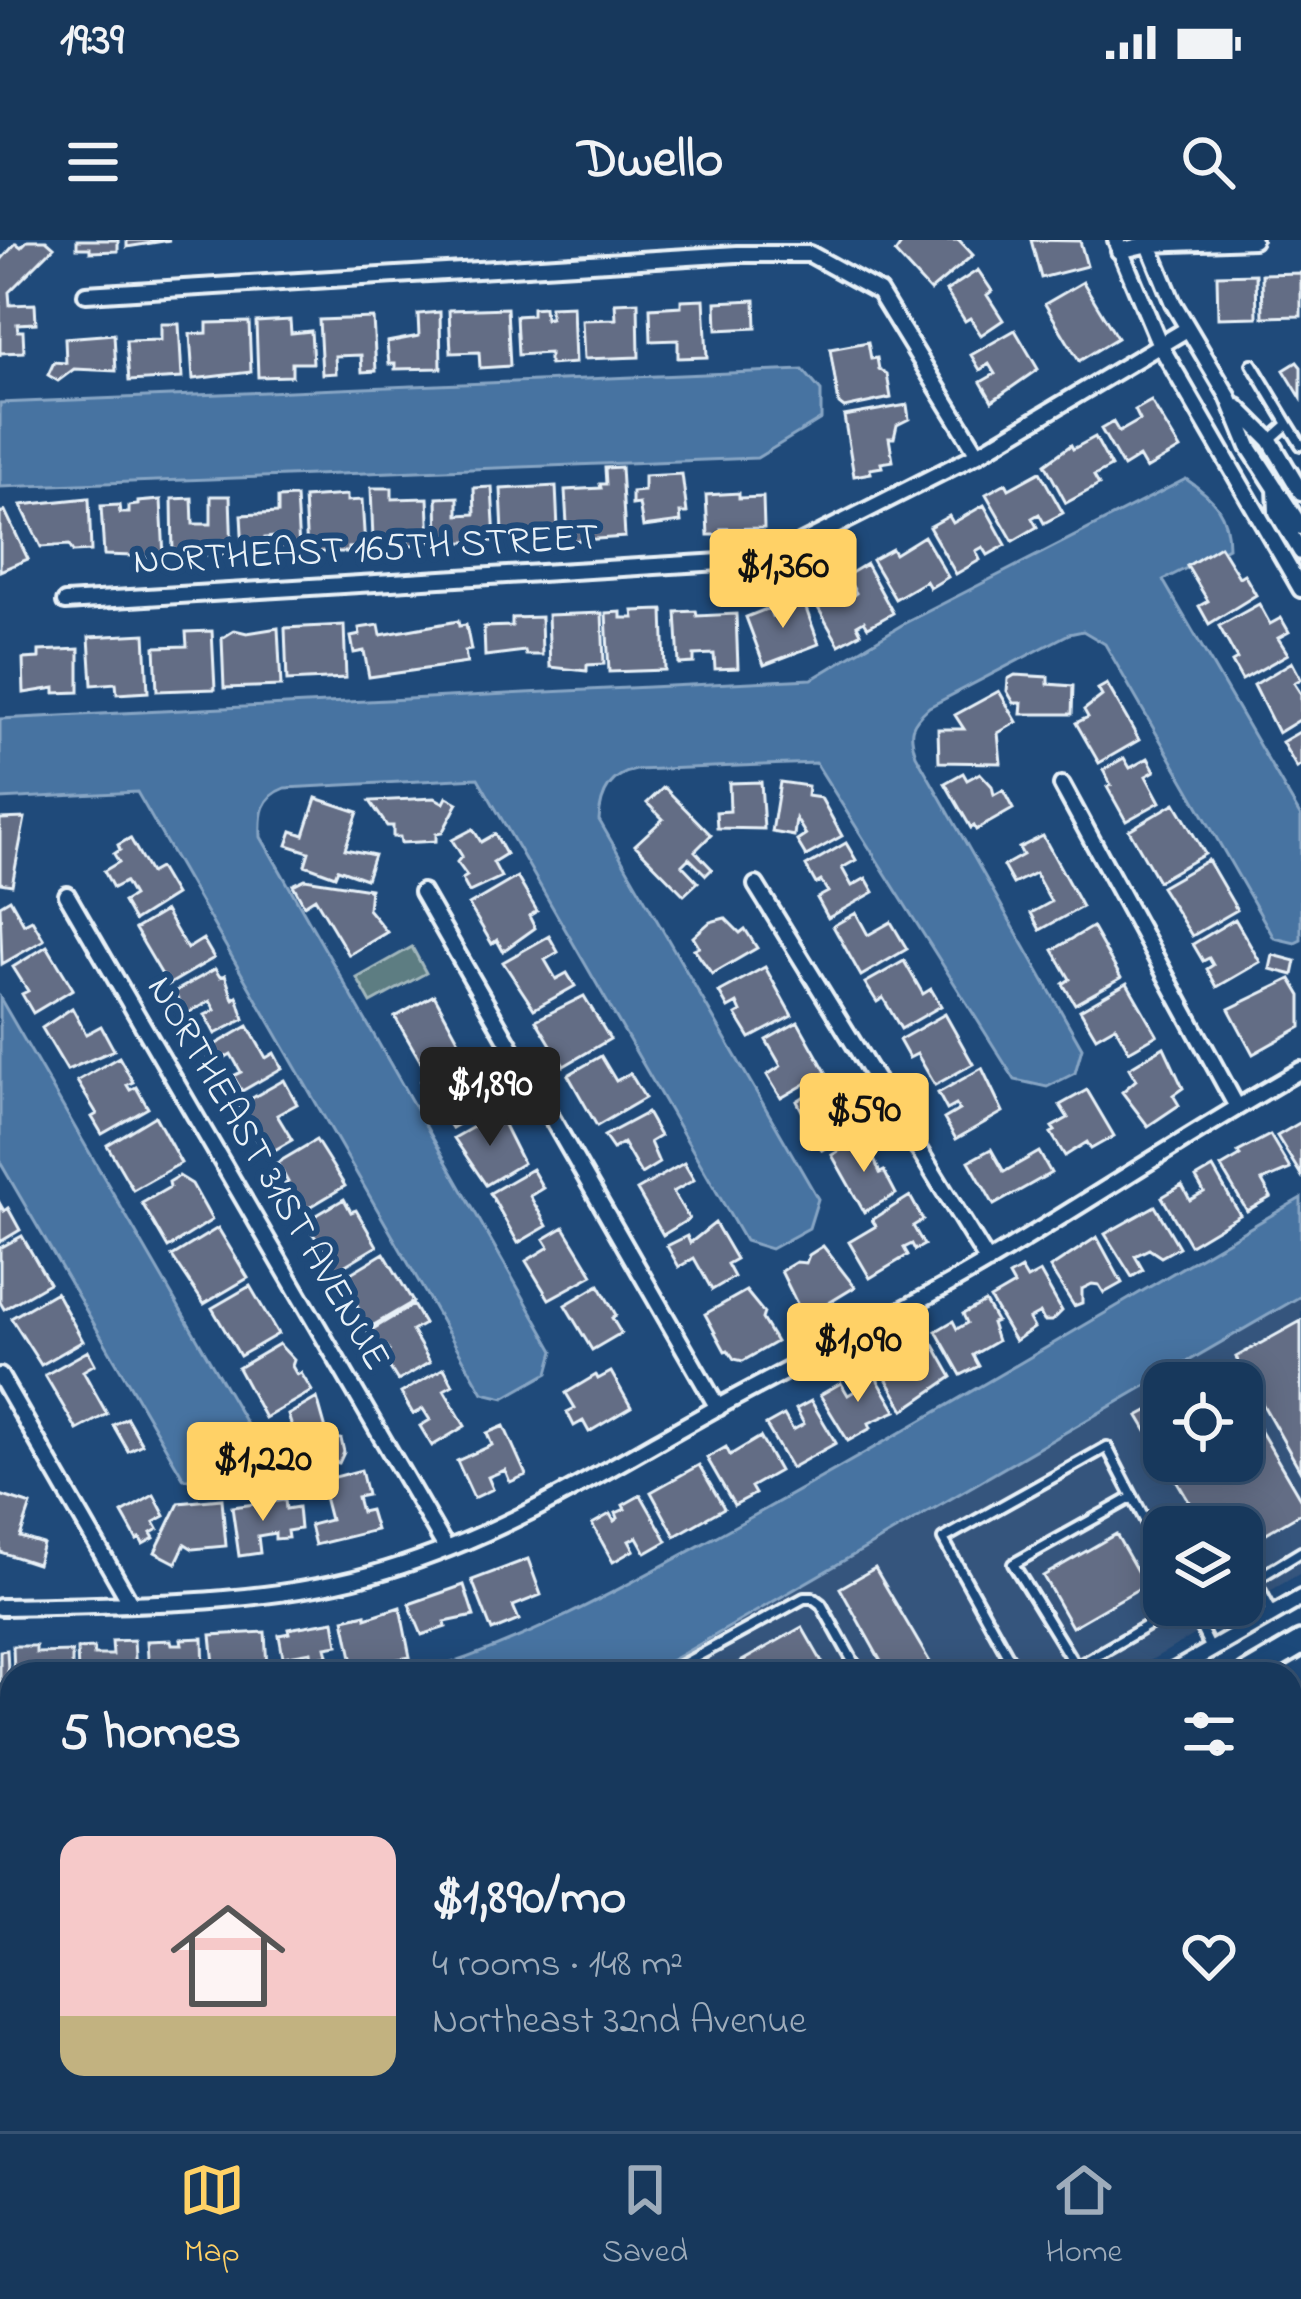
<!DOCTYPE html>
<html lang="en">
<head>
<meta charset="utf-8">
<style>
  body { margin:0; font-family:"Indie Flower",sans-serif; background:#244365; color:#f1f3f6; height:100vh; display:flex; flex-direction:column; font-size:45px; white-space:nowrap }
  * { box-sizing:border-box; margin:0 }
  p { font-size:39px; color:#9eacbb }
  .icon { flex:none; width:66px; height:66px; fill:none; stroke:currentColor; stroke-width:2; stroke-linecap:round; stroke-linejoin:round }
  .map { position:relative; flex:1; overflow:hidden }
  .drawer { position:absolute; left:0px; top:1422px; width:1302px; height:471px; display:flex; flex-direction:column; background:#17385c; border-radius:36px 36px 0 0; box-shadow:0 6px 30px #0003,0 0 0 3px #365272 }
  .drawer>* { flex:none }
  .buttons { position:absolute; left:1143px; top:1122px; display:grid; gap:24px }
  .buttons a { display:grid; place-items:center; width:120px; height:120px; border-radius:24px; background:#17385c; box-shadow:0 6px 30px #0003,0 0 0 3px #365272; font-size:60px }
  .price { position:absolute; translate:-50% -102px; padding:0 27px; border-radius:12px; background:#ffd166; color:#111; font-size:39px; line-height:78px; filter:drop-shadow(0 3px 6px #0008) }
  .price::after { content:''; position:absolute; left:50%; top:72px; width:36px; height:27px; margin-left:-18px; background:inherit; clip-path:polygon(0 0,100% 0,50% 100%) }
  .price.selected { background:#222; color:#fff }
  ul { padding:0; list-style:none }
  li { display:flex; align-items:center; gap:36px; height:300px; padding:0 60px }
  li span { display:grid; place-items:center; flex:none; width:336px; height:240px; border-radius:24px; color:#555 }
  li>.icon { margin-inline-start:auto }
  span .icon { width:144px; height:144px; fill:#fffc; stroke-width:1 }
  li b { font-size:51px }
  h2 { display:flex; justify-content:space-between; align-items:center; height:144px; padding:0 60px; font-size:51px }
  .status { display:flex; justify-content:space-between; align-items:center; height:84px; padding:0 60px; background:#17385c; direction:ltr }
  .status svg { height:33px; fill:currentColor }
  header { display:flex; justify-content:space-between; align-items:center; height:156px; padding:0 60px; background:#17385c; font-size:54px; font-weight:700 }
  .tabs { display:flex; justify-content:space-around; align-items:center; height:168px; border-top:3px solid #365272; background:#17385c; font-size:33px; color:#9eacbb }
  .tabs a { display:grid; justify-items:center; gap:6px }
  .tabs .selected { color:#ffd166 }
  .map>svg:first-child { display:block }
  .built { fill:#34547d; fill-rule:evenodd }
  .green { fill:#5d7d82; stroke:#a2b7bd; stroke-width:3 }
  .water { fill:#4673a1; stroke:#87a5c4; stroke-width:3 }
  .building { fill:#646d85; stroke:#e8f1f8; stroke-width:3 }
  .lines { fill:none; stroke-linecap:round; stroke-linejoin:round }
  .lane-casing { stroke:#e8f1f8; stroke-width:16 }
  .street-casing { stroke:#e8f1f8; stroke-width:22 }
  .primary-casing { stroke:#e8f1f8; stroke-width:30 }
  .lane { stroke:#1f4a7a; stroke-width:8 }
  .street { stroke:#1f4a7a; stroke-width:14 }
  .primary { stroke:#1f4a7a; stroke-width:21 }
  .labels { text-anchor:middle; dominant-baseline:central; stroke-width:12; stroke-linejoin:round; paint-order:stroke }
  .street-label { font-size:39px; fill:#e8f1f8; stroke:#1f4a7a }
</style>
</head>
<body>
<div class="status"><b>19:39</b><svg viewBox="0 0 49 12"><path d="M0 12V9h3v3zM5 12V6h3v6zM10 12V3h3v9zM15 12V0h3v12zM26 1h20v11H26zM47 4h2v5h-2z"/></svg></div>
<header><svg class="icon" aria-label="menu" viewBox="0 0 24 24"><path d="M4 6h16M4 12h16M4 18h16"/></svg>Dwello<svg class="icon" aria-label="search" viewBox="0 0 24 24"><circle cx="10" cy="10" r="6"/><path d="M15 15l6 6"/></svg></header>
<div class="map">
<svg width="1301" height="1891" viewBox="0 0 1301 1891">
  <rect width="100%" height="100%" fill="#1f4a7a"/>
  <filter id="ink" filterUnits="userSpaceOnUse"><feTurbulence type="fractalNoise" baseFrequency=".00833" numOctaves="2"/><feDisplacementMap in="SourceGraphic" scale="24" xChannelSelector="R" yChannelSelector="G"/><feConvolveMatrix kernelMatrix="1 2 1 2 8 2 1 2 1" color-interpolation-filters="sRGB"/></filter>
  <g filter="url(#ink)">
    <path class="built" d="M1301 1056V1333L1127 1434H643L1139 1152ZM1164 1143H1242V1221H1164ZM1164 1287H1242V1365H1164Z"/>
    <path class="green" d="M412 707 426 733 371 763 357 738Z
      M1301 1506V1891H547L582 1881H1290V1513Z"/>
    <path class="water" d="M803 130 821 151V179L757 218 0 247V163Z
      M1186 239C1214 258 1228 273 1228 307L1163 340 1301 577V700L1295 703 1274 698 1105 404 1083 391 1069 394 929 467C910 484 908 491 916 515L1082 808 1075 833 1047 847 1015 840 816 523 636 530C609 535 600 555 599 580L818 959 809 988 771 1009 745 1001 478 538 285 548C261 557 260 574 261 597L554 1111 548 1133 504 1158 483 1153 137 552 0 559V479L812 439 905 383Z
      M0 758 264 1214 251 1237 184 1239 0 922Z
      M1301 958V1056L674 1419 643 1434H417C538 1399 645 1335 755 1275 939 1173 1119 1064 1301 958Z
      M12 1476V1561H0V1477Z
      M1191 1881H1260L1263 1891H1193Z"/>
    <path class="building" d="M28 0H46L54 7 9 52 10 65 35 64 36 83 17 84 18 91H23L24 112 0 113V116V21L16 3 21 7Z
      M77 0H118V11L90 12V8H77Z
      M127 0H170L127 7Z
      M904 0H959L973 15 930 51 895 13Z
      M1031 0 1080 1 1087 26 1041 38Z
      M978 30 992 51 987 55 1003 80 981 95 970 78 965 81 946 51Z
      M1301 33V76L1263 77 1262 34Z
      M1256 34 1257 77 1218 78 1217 35Z
      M1083 42 1117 98 1079 121 1045 64Z
      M704 59 707 117 678 118V100L651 101 650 68 681 66V60Z
      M755 60 756 88 717 90 716 62Z
      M638 62 639 117 584 119 582 80 616 79 615 63Z
      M573 66 575 123 549 125V113L518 115 516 76 532 75V68L544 67 545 79 550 78V67Z
      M507 68 510 126 480 128 479 112 451 113 449 70Z
      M440 72 441 128 395 129V124H389L387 102 419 96 418 74Z
      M373 78 376 131 362 132 361 115 335 116 336 133 322 134 319 80Z
      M290 80 291 93 311 91 313 123H292V136L258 137 256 82Z
      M249 82 251 132 193 139 190 94 207 93V83Z
      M161 84H179L182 138 129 141 126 101 161 100Z
      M1015 90 1038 129 992 161 981 142 995 134 989 124 980 130 971 115Z
      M114 94 116 131 74 129 58 141 48 135 54 122 66 123 65 98Z
      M868 102 871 119 877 118 879 129 887 134 891 158 844 168 839 164 830 109Z
      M1297 122 1301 127V158L1284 130Z
      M1151 161 1180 209 1146 229 1139 217 1123 227 1101 189 1113 182 1119 192 1140 180 1135 170Z
      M907 165 909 179 897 185 894 198H889L893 221 881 223 882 227 870 229 871 233 854 236 844 176Z
      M1095 197 1111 227 1094 236 1099 245 1066 263 1045 224 1071 205 1073 209Z
      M621 227 625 297 568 301 565 250 601 248 600 244H606L605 228Z
      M1040 232 1063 273 1044 283 1039 274 1032 278 1037 287 1013 301 986 254 1006 243 1009 249Z
      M682 234 687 273H680L681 282 643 287 639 264 632 265V252L644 251V236Z
      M556 246 558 289H547V303H535L534 293 503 294 501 249Z
      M492 247 495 301 438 303 437 258 458 257V275L475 274 474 248Z
      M371 248H392V259L428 258 430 304 408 305V298L373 300Z
      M739 253V258L763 257 764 288 721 289 722 295H708L706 255Z
      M347 255V261L362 260 365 307 349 308V312H307L304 258Z
      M211 256H230L232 314 173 316 172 259 192 258 193 284H211Z
      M296 257 299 309 275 310V297L265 298 266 310 243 312 241 275 278 273V258Z
      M89 258 91 311 73 312 69 305 41 307 21 265Z
      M161 260 164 317 104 315 101 266 119 265 120 273H129V266L138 265V262Z
      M984 265 1006 305 988 315 983 307 976 311 980 320 956 334 929 287 949 276 953 283Z
      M5 271 28 319 0 331V273Z
      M924 296 948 337 930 348 926 341 895 359 872 320 892 309 895 314Z
      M1220 306 1239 337 1244 334 1256 355 1209 384 1199 366 1208 361 1187 326Z
      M866 324 893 373 868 387 864 381 857 385 861 393 839 405 817 366 846 349 851 357 856 353 846 336Z
      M801 355 819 404 764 425 746 377 769 368 772 376 780 373 777 364Z
      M1259 364 1270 384 1281 378 1289 392 1278 398 1288 414 1242 440 1232 422 1237 419 1219 386Z
      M663 370 665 430 609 432 606 373 621 372V378H634L633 371Z
      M696 371 697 376 736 374 738 428 715 429 714 414 694 415V423L679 424 676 372Z
      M602 373 604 424 587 425V431L550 427 548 375Z
      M541 377 542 415H526L525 411 485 416 484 387 512 386V378Z
      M458 381 459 386 466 385 471 410 465 411 467 423 369 437 364 411 354 413 351 397 360 395 359 388 379 385 381 395Z
      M344 385 346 438 287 441 285 388Z
      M278 388 281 446 224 448 222 398 235 390 247 393Z
      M212 391 215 449 157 451 155 407 187 406 186 392Z
      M145 394 148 452 117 454 116 443 92 445 89 397Z
      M79 409V452L55 453V448L24 453 23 419 39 418V411Z
      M1292 422 1301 439 1294 443 1301 454V479L1278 493 1254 445Z
      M1015 435 1048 437V444L1073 446 1072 474H1021L1022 463H1014L1007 451 1008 439Z
      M1107 444 1139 500 1099 523 1076 483 1088 477 1084 470 1102 456 1098 449Z
      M999 451 1017 482 998 493 1001 523 939 522 938 489H964L955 475Z
      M1301 491V525L1297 528 1282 502Z
      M1124 518 1130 528 1148 518 1155 531 1146 536 1160 562 1126 581 1107 547 1111 545 1103 530Z
      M963 533 967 540 980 533 992 546 994 555 1003 550 1013 569 976 590 974 586 971 588 945 543Z
      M761 542 764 589 717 588 716 572 730 571 729 543Z
      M780 542 808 546 807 556 821 558 842 596 806 616 797 601 806 595 796 579 794 596 772 592Z
      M664 547 711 595 695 611 712 629 706 635 689 618 682 625 698 642 684 655 635 605 663 579 647 563Z
      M447 557 458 563 442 593 436 594V601L401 603 400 597H393V586H387L370 561 435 558 444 563Z
      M316 558 358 572 345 609 374 615 366 639 338 629 335 636 305 625 309 612 287 605 292 591 304 595Z
      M1175 563 1205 614 1158 641 1129 590Z
      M25 578 12 645 0 643V579Z
      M473 589 481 602 495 594 506 614 493 622 501 637 469 652 462 639 467 636 457 622 462 616 452 600Z
      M1043 596 1082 667 1040 690 1031 673 1051 662 1035 633 1013 644 1003 626 1023 615 1019 608Z
      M130 598 150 633 159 628 175 655 134 681 123 662 133 656 125 642 113 648 104 631 119 622 114 614 120 610 118 605Z
      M846 603 856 620 842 628 852 646 866 638 874 652 828 678 817 658 828 652 821 641 816 644 806 626Z
      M1208 620 1237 670 1192 696 1161 647Z
      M517 637 537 671 529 676 535 688 503 711 497 700 492 704 469 665Z
      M305 639 370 649 368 669 387 692 349 715 315 658 304 665 293 645Z
      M10 659 24 684 32 680 44 700 2 724 0 665Z
      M165 671 187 709 203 699 214 718 168 745 135 689Z
      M856 673 868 695 891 682 907 709 861 736 833 686Z
      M725 678 740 693 745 689 757 708 712 734 694 709 699 707 693 697 710 682Z
      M1235 679 1260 722 1217 747 1207 729 1213 725 1209 718 1203 721 1193 704Z
      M1092 687 1121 738 1075 764 1063 744 1070 739 1053 710Z
      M549 696 558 712 545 720 556 739 567 733 575 746 534 769 503 722Z
      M47 706 73 749 33 773 22 754 28 751 13 727Z
      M1273 715 1296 721 1293 735 1270 729Z
      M904 721 923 754 931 749 941 766 901 789 883 758 877 762 865 743Z
      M765 727 792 776 750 798 736 775 741 772 737 763 728 768 719 752Z
      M215 729 220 737 225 735 233 759 237 756 244 779 215 794 205 775 215 770 210 761 186 774 174 752Z
      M1291 739 1301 756V787L1253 814 1229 769Z
      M1127 743 1157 795 1129 811 1115 786 1096 797 1080 770Z
      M434 755 463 808 425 829 395 777Z
      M584 756 610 799 564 826 536 780Z
      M72 768 86 794 101 786 114 810 67 830 42 788Z
      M945 774 973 824 935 845 917 814 909 818 899 800Z
      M798 782 826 832 781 858 767 835 781 826 766 800Z
      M248 786 266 818 274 813 282 828 242 851 233 836 241 832 231 814 212 825 204 811Z
      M1164 807 1183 848 1173 855 1179 865 1148 886 1122 852 1136 840 1129 828Z
      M467 814 496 863 452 888 421 841Z
      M601 816 616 841 630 833 645 858 597 886 568 835Z
      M119 817 133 842 127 845 130 850 136 847 148 868 102 894 92 877 97 874 77 841Z
      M982 828 1003 872 956 899 944 879 959 870 956 865 947 870 938 853Z
      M831 839 857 890 822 910 797 861Z
      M284 840 297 864 277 875 292 900 266 915 238 866Z
      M1087 850 1114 896 1091 909 1087 902 1065 916 1051 893 1055 891 1052 887 1068 878 1060 865Z
      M498 873 523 923 486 945 454 898Z
      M647 873 660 896 650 902 659 923 641 934 623 903 613 909 604 896Z
      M155 876 181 923 133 950 107 905Z
      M1301 882V935L1277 896Z
      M1270 895 1290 929 1262 941 1271 957 1247 971 1221 927 1240 916 1238 912Z
      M864 896 880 933 884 931 896 954 864 972 832 915Z
      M316 900 345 946 305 970 285 944 288 942 277 923Z
      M991 909 1004 932 1039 912 1051 933 994 965 969 921Z
      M684 923 694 940 673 952 689 979 663 995 637 950Z
      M1213 928 1240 975 1190 1005 1162 957 1182 945 1190 960 1204 952 1196 938Z
      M532 929 543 948 530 956 547 986 518 1003 490 953Z
      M179 936 192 944 212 980 168 1008 142 963 170 947 169 942Z
      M910 956 923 980 913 986 924 1005 915 1010 912 1004 904 1008 908 1015 870 1038 849 1002 876 986 872 980Z
      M344 959 351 972 356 970 377 1006 334 1032 323 1013 325 1012 305 982Z
      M0 964 4 971 8 968 20 990 0 1002Z
      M1155 966 1179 1007 1161 1017 1149 1009 1135 1016 1143 1030 1132 1037 1105 994Z
      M715 983 736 1019 727 1024 734 1037 712 1050 694 1018 679 1027 667 1006 687 996 690 1003Z
      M564 987 593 1035 549 1059 526 1021 549 1007 544 999Z
      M218 988 248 1038 204 1064 172 1016Z
      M22 996 49 1043 4 1069 0 1062V1008Z
      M1097 997 1122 1043 1104 1053 1099 1045 1092 1044 1082 1049V1063L1074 1066 1050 1028Z
      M823 1006 855 1047 804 1078 781 1031 796 1022 806 1023 809 1015Z
      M384 1013 413 1062 367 1089 355 1061 350 1064 344 1054V1037Z
      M1021 1029 1027 1039 1040 1032 1062 1071 1052 1081H1044L1040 1073 1029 1079 1034 1088 1015 1101 990 1059 1014 1045 1009 1036Z
      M599 1045 616 1075 612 1078 621 1093 592 1110 565 1065Z
      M250 1046 278 1094 240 1116 212 1068Z
      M746 1051 764 1073 762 1079 776 1102 743 1121 734 1119 728 1110 725 1111 705 1074Z
      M56 1052 83 1101 41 1125 11 1078Z
      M985 1062 996 1081 991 1083 997 1101 973 1115 979 1126 961 1135 936 1091 953 1081 957 1089 967 1083 963 1074Z
      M413 1065 424 1084 412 1091 430 1122 398 1141 382 1115 389 1111 387 1107 379 1112 368 1092Z
      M1301 1081V1232L1236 1117Z
      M927 1093 952 1137 904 1170 877 1122Z
      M279 1104 294 1120 292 1126 297 1135 301 1133 312 1151 265 1178 238 1128Z
      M88 1111 95 1124 83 1131 107 1174 77 1190 45 1135Z
      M870 1127 896 1171 869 1183 871 1188 848 1201 820 1155 841 1143 848 1155 860 1148 853 1136Z
      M444 1128 453 1145 444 1150 465 1186 432 1206 420 1186 430 1180 423 1169 413 1174 401 1153Z
      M1224 1128 1233 1143H1197Z
      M611 1132 631 1167 589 1192 583 1181 574 1186 567 1172 575 1168 566 1153 596 1135 598 1139Z
      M317 1158 328 1197 341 1199 344 1212 339 1223 291 1214 293 1190 288 1175Z
      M1242 1159 1301 1260V1273L1249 1303 1242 1295V1287H1204L1165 1221H1242Z
      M811 1161 836 1203 791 1228 766 1185 784 1175 793 1190 804 1184 796 1169Z
      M1164 1162V1220L1138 1176Z
      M127 1178 142 1204 128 1211 113 1185Z
      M504 1186 526 1235 510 1242 505 1230 488 1237 493 1249 474 1258 457 1221 492 1205 487 1193Z
      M760 1197 779 1231 751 1247 755 1254 734 1265 707 1218 726 1207 730 1215Z
      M699 1225 724 1268 675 1296 651 1252Z
      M361 1230 367 1255 357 1257 361 1272 370 1270 376 1290 315 1305 310 1285 330 1280 320 1241Z
      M0 1255 31 1265 20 1297 43 1304 37 1324 0 1312Z
      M154 1255 165 1276 154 1282 158 1289 151 1293 154 1298 143 1304 140 1298 137 1300 122 1273Z
      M641 1255 667 1301 646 1313 637 1297 629 1301 634 1310 613 1322 592 1284 610 1274 614 1281 618 1278 616 1273 625 1269 623 1265Z
      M222 1259 226 1306 193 1309 185 1304 176 1323 155 1312 179 1263Z
      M285 1260 286 1269 298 1267 300 1289 287 1291 288 1298 275 1299V1293L258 1296 260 1313 239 1316 232 1267Z
      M1116 1294 1145 1345 1072 1387 1043 1336Z
      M528 1319 541 1355 513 1366 519 1380 492 1391 472 1340Z
      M875 1328 937 1434H888L840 1348Z
      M464 1345 474 1376 445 1382 446 1387 422 1395 409 1364Z
      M400 1367 410 1417 354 1427 344 1379 366 1374V1378Z
      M334 1381 338 1405 326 1407 328 1415 312 1418 311 1412 283 1417 279 1395 289 1393 288 1389Z
      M802 1387 829 1434H719Z
      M265 1392 267 1428 244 1430V1434H215L211 1395Z
      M203 1398 204 1434H149L147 1401 171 1400 172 1404H182L181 1399Z
      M134 1400 136 1434H78L77 1409 94 1408V1415H113L112 1401Z
      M13 1406H36V1413L72 1412V1434H14Z
      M7 1410 9 1451H0V1411Z
      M0 1578H12V1632H0Z
      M12 1649V1682H9L7 1656H1V1650Z"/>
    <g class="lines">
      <defs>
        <path id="lane" d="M1252 124 1288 184 1271 199
          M1288 184 1301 205
          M1133 1257 1013 1324 1076 1427 1183 1365
          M1189 1365 1211 1409
          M1273 1374 1255 1340 1301 1312
          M665 1434 804 1358H813L821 1364 860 1434
          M1018 1434 943 1299 1107 1207 1164 1317
          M1063 1434 1076 1427 1080 1434
          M1290 1759 1301 1761
          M0 1786H12
          M1168 1881 1170 1891"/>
        <path id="street" d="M1116 0 1160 105 1301 349
          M1147 0 1173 63 1228 156 1249 207 1301 287
          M1119 11 1148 4 1253 0
          M86 54 737 14H810L879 52 978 214
          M1237 167 1270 200 1301 252
          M1276 248 1277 272 1301 312
          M65 362 770 319 978 214 1187 89
          M1062 545 1237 867
          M756 645 988 1022
          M422 652 718 1168
          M67 655 446 1308
          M0 1136 131 1364
          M0 1367C125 1364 267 1367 387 1330 509 1293 610 1227 720 1166 810 1117 904 1072 992 1019 1095 957 1196 890 1301 830
          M1169 1434 1301 1358
          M0 1824 12 1823
          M144 1881 145 1891"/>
        <path id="primary" d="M1248 1434 1301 1403
          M1290 1469 1301 1463
          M0 1861H12
          M343 1891 397 1881"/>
      </defs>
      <use href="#lane" class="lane-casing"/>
      <use href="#street" class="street-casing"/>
      <use href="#primary" class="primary-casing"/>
      <use href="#lane" class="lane"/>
      <use href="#street" class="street"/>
      <use href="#primary" class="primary"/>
    </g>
  </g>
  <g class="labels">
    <g class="street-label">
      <text transform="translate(366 311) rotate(-3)">NORTHEAST 165TH STREET</text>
      <text transform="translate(267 934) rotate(60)">NORTHEAST 31ST AVENUE</text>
    </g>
  </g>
</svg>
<div class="buttons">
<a><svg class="icon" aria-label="locate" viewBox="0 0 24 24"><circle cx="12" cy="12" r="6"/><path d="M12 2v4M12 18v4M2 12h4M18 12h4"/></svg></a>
<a><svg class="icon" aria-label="layers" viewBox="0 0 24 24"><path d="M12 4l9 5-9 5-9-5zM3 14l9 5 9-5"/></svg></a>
</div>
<b class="price" style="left:783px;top:391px">$1,360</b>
<b class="price selected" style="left:490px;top:909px">$1,890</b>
<b class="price" style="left:864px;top:935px">$590</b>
<b class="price" style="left:858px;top:1165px">$1,090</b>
<b class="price" style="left:263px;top:1284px">$1,220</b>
<section class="drawer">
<h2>5 homes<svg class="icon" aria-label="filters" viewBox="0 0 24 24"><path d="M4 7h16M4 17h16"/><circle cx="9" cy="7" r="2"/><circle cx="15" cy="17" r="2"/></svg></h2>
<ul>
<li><span style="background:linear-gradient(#f6c9c9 75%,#c2b280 0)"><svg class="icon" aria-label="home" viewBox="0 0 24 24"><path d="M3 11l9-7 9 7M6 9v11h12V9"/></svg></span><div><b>$1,890/mo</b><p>4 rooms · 148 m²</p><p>Northeast 32nd Avenue</p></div><svg class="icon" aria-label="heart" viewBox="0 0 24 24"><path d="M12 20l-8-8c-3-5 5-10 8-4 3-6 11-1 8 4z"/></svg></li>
</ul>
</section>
</div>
<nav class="tabs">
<a class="selected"><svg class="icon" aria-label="map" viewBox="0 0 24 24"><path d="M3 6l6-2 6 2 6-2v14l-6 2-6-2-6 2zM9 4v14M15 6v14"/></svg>Map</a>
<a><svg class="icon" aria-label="saved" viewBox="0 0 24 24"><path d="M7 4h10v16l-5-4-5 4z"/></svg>Saved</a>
<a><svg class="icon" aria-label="home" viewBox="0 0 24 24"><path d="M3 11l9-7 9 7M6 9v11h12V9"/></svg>Home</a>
</nav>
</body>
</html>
